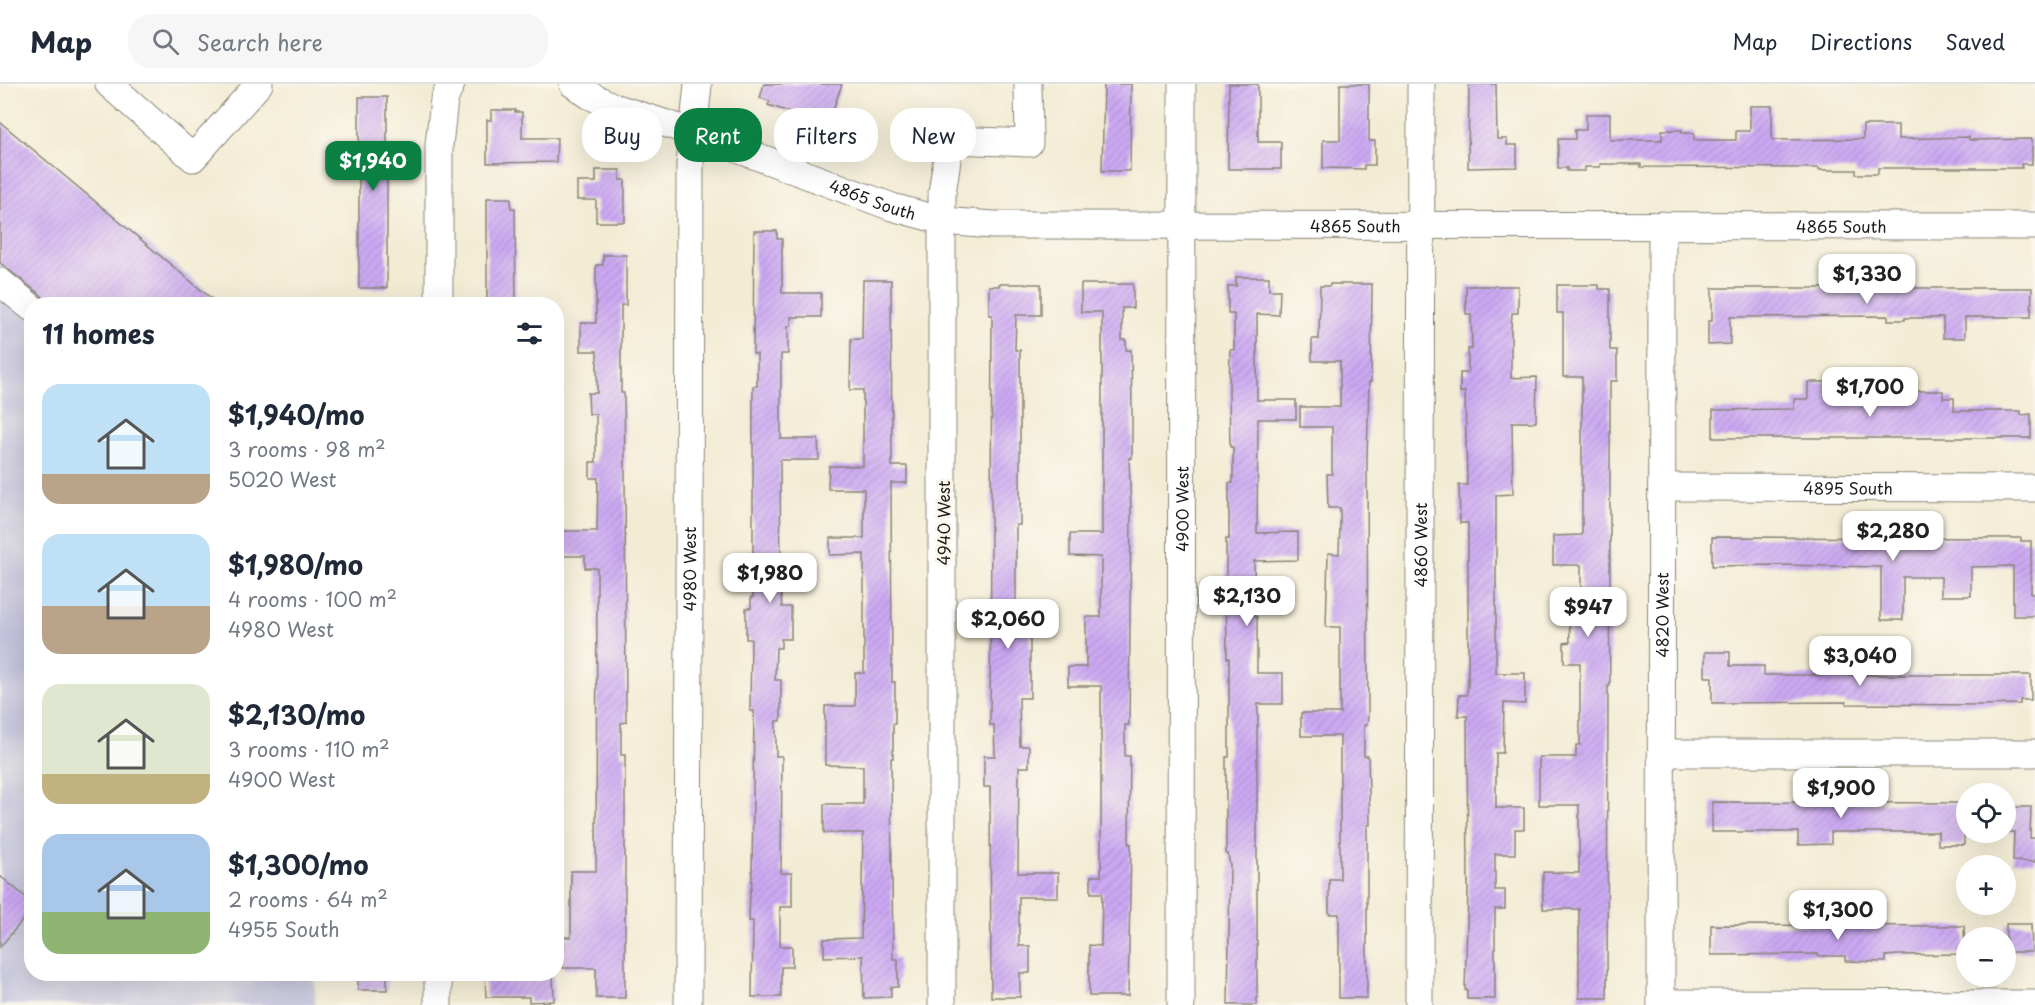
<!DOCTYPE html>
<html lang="en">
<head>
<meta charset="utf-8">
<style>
  body { margin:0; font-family:"Playpen Sans",sans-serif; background:#f6f6f7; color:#1f2937; height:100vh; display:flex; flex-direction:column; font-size:22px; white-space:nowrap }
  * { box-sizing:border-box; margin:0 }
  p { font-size:20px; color:#747a83 }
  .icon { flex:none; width:33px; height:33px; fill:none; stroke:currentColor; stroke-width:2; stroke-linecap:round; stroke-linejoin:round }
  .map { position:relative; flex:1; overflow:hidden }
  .panel { position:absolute; left:24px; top:213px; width:540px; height:684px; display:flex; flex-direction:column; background:#fff; border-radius:24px; box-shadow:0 6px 24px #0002 }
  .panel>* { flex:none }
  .banner { position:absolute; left:582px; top:24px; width:570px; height:54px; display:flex; gap:12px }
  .fabs { position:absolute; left:1956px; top:699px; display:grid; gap:12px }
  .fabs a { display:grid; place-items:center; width:60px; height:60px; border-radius:50%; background:#fff; box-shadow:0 6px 24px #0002; font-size:30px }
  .price { position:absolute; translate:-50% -51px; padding:0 14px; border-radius:12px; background:#fff; color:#222; font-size:20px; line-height:39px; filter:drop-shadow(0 2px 3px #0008) }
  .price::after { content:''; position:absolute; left:50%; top:36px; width:18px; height:14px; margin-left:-9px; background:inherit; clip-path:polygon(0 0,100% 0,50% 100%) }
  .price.selected { background:#0b8043; color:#fff }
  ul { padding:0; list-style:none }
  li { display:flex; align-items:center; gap:18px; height:150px; padding:0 18px }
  li span { display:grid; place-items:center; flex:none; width:168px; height:120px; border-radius:18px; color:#555 }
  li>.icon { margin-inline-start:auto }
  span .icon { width:72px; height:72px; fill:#fffc; stroke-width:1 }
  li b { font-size:26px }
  h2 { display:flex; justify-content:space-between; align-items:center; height:72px; padding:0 18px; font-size:26px }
  .chip { padding:0 21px; border-radius:24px; background:#fff; box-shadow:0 6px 24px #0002; font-size:21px; line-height:54px }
  .chip.selected { background:#0b8043; color:#fff }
  header { display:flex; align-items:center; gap:36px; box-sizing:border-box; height:84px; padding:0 30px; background:#fff; border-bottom:2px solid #e0e1e3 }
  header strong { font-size:28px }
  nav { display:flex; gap:33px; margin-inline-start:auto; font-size:21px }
  .search { width:420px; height:54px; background:#f6f6f7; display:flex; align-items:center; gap:15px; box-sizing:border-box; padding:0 21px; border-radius:24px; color:#747a83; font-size:22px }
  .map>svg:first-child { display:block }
  .industrial { fill:#c2c2dc }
  .building { fill:url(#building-hatch) }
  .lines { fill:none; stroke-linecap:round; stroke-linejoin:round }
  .minor-casing { stroke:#888478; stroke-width:29 }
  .minor { stroke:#fff; stroke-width:27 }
  .labels { text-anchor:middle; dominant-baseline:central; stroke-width:6; stroke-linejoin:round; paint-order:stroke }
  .street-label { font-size:16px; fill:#1c1c1c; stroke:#fbf7ec }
</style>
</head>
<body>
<header>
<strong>Map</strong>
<div class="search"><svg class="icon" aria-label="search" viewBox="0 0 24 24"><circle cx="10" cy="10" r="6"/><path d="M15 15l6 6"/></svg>Search here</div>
<nav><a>Map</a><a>Directions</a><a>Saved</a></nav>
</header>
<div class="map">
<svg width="2035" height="921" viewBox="0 0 2035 921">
  <defs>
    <pattern id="building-hatch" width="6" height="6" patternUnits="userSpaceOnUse" patternTransform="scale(1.5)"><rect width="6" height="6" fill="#cca9f3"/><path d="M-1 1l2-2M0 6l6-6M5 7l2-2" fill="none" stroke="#af91d0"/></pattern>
  </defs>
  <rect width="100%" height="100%" fill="#fbf7ec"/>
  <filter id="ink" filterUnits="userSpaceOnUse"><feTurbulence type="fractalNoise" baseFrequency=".0167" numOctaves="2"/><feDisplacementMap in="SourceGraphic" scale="12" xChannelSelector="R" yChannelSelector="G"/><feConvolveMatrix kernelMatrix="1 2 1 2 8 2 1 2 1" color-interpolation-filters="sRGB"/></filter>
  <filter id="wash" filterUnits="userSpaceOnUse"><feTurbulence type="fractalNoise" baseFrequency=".008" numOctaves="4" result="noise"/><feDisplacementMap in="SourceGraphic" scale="24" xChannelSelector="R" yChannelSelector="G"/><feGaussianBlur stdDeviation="1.35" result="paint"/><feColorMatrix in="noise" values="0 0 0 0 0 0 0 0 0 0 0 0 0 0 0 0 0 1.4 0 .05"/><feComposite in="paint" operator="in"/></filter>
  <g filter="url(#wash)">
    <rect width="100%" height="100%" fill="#f3ecd5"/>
    <path class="industrial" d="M0 38 223 220H32V890H315V921H0Z"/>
    <g id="blocks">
      <path class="building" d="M764 0H842L829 38 818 34 817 37 768 21 770 17 760 14Z
        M1104 0H1131L1130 87H1102Z
        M1229 0H1258V58H1281V85H1228Z
        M1340 0H1369V57H1375V81H1364V85L1323 84V56H1340Z
        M1469 0H1496L1497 55H1507V61H1517V83L1468 84Z
        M359 13H387V204H359Z
        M1750 22H1772V56L1863 55V41H1898V55L1969 53V56L2032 55V80H2021L2022 84H1878V90H1856V86H1819V84L1641 83V80H1600V83H1585V87H1567V84H1558V55H1575V46H1586V30H1610V56H1662V46H1682V49H1694V56H1736V47H1750Z
        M491 26H515V28H522V54H557L556 78 487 79V36H491Z
        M0 38 218 220H50L46 218 42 212 0 179Z
        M596 86H620V96H625V138H596V116H577V98H596Z
        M487 114H511V124H515L516 220H487Z
        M754 147H777V155H782V209H821V233H791V242H788V270H781V355H818L819 376H780L781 513 782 523H791V555H781V564H776L775 596H781V637H776V672H782L781 789H792V823H780V862H792V883H781V913H752L753 837H749L750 806H751L752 795 754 627H750L751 555H746V524H751V513H753V302H757V270H753Z
        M603 171H626V221H621V309H624L625 378 626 638 621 639V671H625V914H596V884H563V853H571V787H596L597 500V484H585V472H558L557 447H597L598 394H590V378H596V330H589L588 309H597V267H581V239H596V181H603Z
        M1236 193H1269V206H1280L1279 231 1257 230V316H1296V335H1258L1257 449 1298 448V476L1254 477 1255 533H1257V589H1283V620H1258V642H1257V921H1228L1230 781 1228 770H1226V673H1229V574H1227L1226 478V455H1229V399H1233V363H1230L1229 307 1230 266H1234V230H1228V202H1236Z
        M863 196H891L892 382H907V399H891L892 598H895V640H893V674H891L892 794 893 875H898V903H891V913L864 914 863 872 824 873V855L861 854 863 749H824V720H863V682L825 681V622H855V589H864V470L830 471V454H864V405H828L829 382H863V306H850L851 255H862Z
        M999 200H1041V231H1016L1015 266H1020V441H1016V534H1020L1019 543 1030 544V614H1019L1020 662H1029V683H1019L1018 789H1058V813H1019V862H1030V889H1020V913H991L990 703H984V672H995L994 641H990L992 231H989V202H999Z
        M1081 200H1133V224H1122V256H1126V266H1131L1132 322V374H1129L1131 426 1129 641H1125V672H1130L1129 760H1131L1128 912H1089V861L1101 862 1102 809H1091V792H1101V602H1068V583H1086V533H1101V473L1070 472V450H1102V228H1081Z
        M1330 200H1372L1371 298H1369L1367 375 1368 631 1367 641H1364V672H1368L1370 741H1367V914H1339V830H1329V795H1340V652H1301V629H1340V543H1326L1328 469 1339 470 1340 441V424H1328L1327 390H1332V343H1300V323H1340V277H1312V255H1319L1320 202H1330Z
        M1557 201H1599V205H1610V266H1617V297H1610V509H1609L1610 602H1608L1607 914H1579V825H1543V788L1579 789V721H1539V673H1576V661H1580V579H1564V559L1570 558 1569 524H1581V481H1553V452L1582 451V293H1563V229H1557Z
        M1466 202H1518V229H1512L1511 246V294L1537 293 1536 338H1512L1513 410 1496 411V589H1525V620L1504 619 1503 669H1496V724H1524V745H1515V770H1495V806H1505V825H1495V915H1467V906H1465L1468 808 1467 632H1458L1459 611H1467L1468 600V439H1460L1459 401H1467L1465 308H1460V289H1468V265H1472L1471 230H1466Z
        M1712 204H2032L2031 233H1965V254H1943V234H1905V236H1888V232L1730 233V260L1708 261V237H1712Z
        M1808 298H1832V309H1913V307H1943V314H1954V327H2021V331L2031 330V354H1713V326L1794 325V315H1808Z
        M1712 453 2021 454V457H2031V510H2035V532H2013V482L1971 483V512H1941V493H1903V536H1881V483L1780 481 1712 482Z
        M1705 568H1730V582H1764V591H2031V616H2020V620L1979 621 1846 620V618L1712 619V593H1705Z
        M1712 718 1964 719V761H1938V748H1831V760L1798 761V748H1712Z
        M2006 723H2031L2030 754H2035V778L2013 777 2014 748H2006Z
        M0 792 32 818V825L0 863Z
        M2006 840H2031L2032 868H2006Z
        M1711 841 1964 842 1965 870 1898 871 1886 872V878L1845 877V872H1818V870L1711 871Z
        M358 890H387V906H358Z
        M485 890H528V892H553L554 917 529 918V913H486Z"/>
    </g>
  </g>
  <g filter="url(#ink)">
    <use href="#blocks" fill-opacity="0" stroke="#888478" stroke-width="1.5"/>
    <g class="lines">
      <defs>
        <g id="minor">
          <path d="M109 0 193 74 259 0"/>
          <path id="s1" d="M573 0 589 11 614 23 692 48 892 123 943 137 993 141 2035 142"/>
          <path d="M0 198 32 224"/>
          <path d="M439 220V61L444 16 451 0"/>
          <path id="s2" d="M1662 403 2035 404"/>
          <path d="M1662 669H2035"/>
          <path d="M1661 919 2035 920"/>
          <path d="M438 921V890"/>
          <path id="s3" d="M688 921 690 81 698 0"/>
          <path d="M942 921V109L950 56 1029 59 1028 0"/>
          <path id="s4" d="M1181 921 1182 0"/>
          <path id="s5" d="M1419 921 1421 0"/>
          <path id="s6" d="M1661 921 1662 141"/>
        </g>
      </defs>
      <use href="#minor" class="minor-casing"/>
      <use href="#minor" class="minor"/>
    </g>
  </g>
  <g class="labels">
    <g class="street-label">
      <text stroke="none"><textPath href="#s1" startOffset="322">4865 South</textPath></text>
      <text stroke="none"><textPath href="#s1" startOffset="808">4865 South</textPath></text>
      <text stroke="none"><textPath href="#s1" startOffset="1294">4865 South</textPath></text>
      <text stroke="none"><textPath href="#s2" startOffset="186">4895 South</textPath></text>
      <text stroke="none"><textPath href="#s4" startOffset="496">4900 West</textPath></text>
      <text transform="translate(943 439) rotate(-90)">4940 West</text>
      <text stroke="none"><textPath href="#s5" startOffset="460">4860 West</textPath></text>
      <text stroke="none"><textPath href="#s3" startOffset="436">4980 West</textPath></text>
      <text stroke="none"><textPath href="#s6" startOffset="390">4820 West</textPath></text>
    </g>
  </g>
</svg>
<div class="fabs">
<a><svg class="icon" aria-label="locate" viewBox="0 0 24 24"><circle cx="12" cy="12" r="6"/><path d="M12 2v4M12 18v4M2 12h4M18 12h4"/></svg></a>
<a>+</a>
<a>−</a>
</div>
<b class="price selected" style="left:373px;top:108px">$1,940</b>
<b class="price" style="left:1867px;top:221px">$1,330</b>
<b class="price" style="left:1870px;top:334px">$1,700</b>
<b class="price" style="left:1893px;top:478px">$2,280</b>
<b class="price" style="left:770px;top:520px">$1,980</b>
<b class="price" style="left:1247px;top:543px">$2,130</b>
<b class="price" style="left:1588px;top:554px">$947</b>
<b class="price" style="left:1008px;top:566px">$2,060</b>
<b class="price" style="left:1860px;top:603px">$3,040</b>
<b class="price" style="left:1841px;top:735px">$1,900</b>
<b class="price" style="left:1838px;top:857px">$1,300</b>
<div class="banner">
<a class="chip">Buy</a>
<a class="chip selected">Rent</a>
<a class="chip">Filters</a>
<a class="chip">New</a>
</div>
<section class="panel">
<h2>11 homes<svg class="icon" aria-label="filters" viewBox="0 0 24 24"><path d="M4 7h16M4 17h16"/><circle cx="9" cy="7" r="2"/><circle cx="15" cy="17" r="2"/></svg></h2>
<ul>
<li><span style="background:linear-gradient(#bfe0f5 75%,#b9a48a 0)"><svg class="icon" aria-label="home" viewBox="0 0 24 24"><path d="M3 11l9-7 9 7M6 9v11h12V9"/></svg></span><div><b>$1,940/mo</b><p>3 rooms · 98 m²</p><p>5020 West</p></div></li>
<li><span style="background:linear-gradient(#bfe0f5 60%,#b9a48a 0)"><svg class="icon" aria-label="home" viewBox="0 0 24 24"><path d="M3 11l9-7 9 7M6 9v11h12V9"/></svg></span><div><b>$1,980/mo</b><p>4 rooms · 100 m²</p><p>4980 West</p></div></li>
<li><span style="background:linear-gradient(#dfe7d0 75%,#c2b280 0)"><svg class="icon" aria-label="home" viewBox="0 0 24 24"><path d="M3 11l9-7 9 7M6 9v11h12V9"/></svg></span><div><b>$2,130/mo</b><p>3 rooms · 110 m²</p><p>4900 West</p></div></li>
<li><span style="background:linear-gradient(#a9c7e8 65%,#8fb573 0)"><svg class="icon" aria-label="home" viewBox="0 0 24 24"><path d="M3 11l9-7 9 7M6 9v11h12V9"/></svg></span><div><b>$1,300/mo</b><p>2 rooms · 64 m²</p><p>4955 South</p></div></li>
</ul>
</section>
</div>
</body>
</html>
